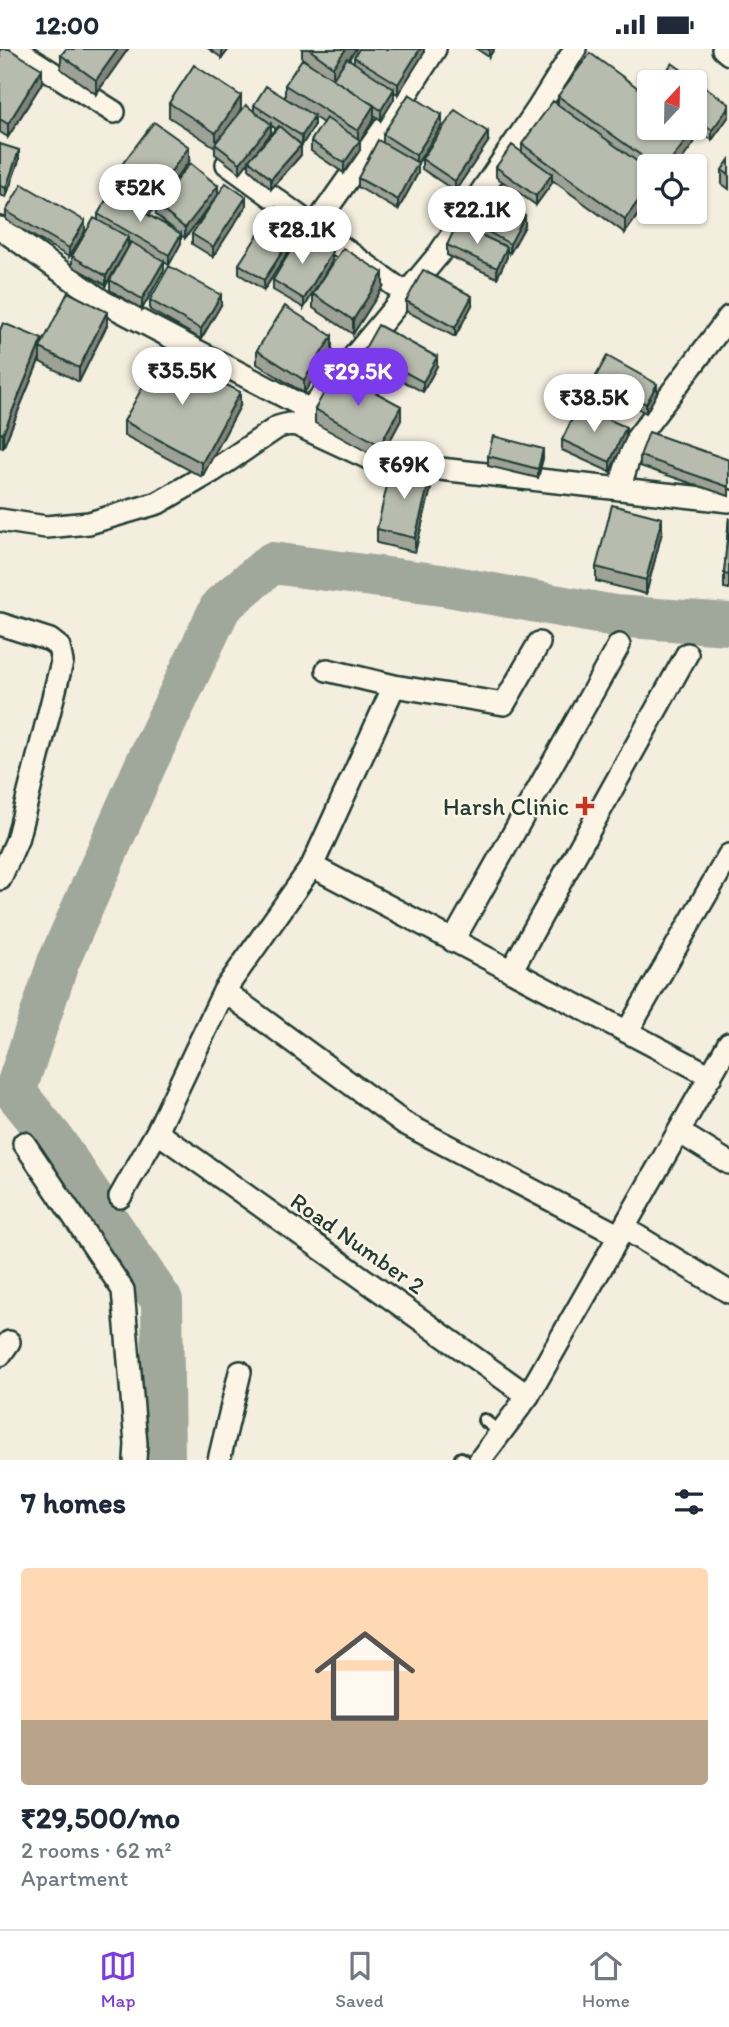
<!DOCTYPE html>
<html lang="en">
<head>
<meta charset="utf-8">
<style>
  body { margin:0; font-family:Itim,sans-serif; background:#f2f2f3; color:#1f2937; height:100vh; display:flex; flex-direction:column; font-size:26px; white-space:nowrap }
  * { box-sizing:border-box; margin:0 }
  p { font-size:23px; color:#747a83 }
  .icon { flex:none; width:38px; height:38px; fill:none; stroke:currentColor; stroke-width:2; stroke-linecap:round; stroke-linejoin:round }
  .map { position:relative; height:1411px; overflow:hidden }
  .side { display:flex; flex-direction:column; background:#fff; flex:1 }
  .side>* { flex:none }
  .needle { width:46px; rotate:22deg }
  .fabs { position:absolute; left:637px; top:21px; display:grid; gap:14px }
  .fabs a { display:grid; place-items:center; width:70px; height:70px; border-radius:7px; background:#fff; box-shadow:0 2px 5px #0004; font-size:35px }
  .price { position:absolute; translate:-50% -60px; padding:0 16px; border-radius:24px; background:#fff; color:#222; font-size:23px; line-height:46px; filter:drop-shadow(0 2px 4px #0008) }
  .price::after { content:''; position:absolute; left:50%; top:42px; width:21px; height:16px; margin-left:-10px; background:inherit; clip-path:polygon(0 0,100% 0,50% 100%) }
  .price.on { background:#7c3aed; color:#fff }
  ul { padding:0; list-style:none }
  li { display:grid; align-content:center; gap:14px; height:371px; padding:0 21px }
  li+li { border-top:2px solid #e0e1e3 }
  li span { display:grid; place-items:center; height:217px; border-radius:7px; color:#555 }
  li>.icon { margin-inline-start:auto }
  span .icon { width:126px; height:126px; fill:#fffc; stroke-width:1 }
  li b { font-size:30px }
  h2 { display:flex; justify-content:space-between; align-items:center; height:84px; padding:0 21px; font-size:30px }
  .status { display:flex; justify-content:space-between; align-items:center; height:49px; padding:0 35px; background:#fff; direction:ltr }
  .status svg { height:19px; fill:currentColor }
  .tabs { display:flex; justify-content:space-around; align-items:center; height:98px; border-top:2px solid #e0e1e3; background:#fff; font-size:19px; color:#747a83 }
  .tabs a { display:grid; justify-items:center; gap:4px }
  .tabs .on { color:#7c3aed }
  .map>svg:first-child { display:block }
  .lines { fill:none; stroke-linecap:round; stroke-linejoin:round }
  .river { stroke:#a0a89b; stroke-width:42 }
  .lane-casing { stroke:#1f3d34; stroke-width:16 }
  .street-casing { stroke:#1f3d34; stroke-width:26 }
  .lane { stroke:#fcf5e5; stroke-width:10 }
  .street { stroke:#fcf5e5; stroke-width:21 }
  .wall { fill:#9ea296; stroke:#1f3d34; stroke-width:2; fill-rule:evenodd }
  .shaded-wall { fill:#81847a; stroke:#1f3d34; stroke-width:2 }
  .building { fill:#b8bcae; stroke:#1f3d34; stroke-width:2 }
  .poi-dot { fill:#c8321e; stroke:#fcf5e5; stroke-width:2.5 }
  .labels { text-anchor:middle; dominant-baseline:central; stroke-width:5; stroke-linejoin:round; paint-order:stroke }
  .poi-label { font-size:24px; fill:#1f3d34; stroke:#fcf5e5; text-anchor:end }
  .street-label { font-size:24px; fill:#1f3d34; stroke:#fcf5e5 }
</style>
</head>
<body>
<div class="status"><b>12:00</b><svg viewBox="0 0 49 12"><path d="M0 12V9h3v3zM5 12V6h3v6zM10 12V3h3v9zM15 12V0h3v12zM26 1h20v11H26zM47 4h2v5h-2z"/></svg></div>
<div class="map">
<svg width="729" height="1411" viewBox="0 0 729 1411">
  <rect width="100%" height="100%" fill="#f3eede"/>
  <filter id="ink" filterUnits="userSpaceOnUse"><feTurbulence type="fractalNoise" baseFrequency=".0143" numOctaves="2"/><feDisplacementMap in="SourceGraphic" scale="14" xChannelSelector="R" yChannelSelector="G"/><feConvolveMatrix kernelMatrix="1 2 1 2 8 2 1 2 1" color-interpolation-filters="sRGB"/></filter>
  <g filter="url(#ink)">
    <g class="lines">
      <path class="river" d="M164 1411 162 1252 53 1090 15 1043 58 914 145 717 221 557 272 514 449 537 614 567 729 575"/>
      <defs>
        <path id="lane" d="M484 1371 500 1383
          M461 1409 464 1411"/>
        <path id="street" d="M15 0 114 63
          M723 0 729 5
          M227 115 405 244
          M314 178 391 69 435 0
          M0 179 104 253 310 361
          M297 376 439 205 537 61 575 0
          M619 440 634 393 729 268
          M0 471 46 478 89 474 158 454 213 422 278 378 289 375 297 376 377 413 729 452
          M0 575 50 591 59 598 62 613 17 791 0 830
          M327 621 394 637
          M312 817 711 1027
          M453 892 619 596
          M511 922 687 605
          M224 942 404 1074 620 1187
          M627 983 729 806
          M157 1083 528 1347
          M679 1083 729 1114
          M24 1094 123 1241 136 1395 135 1411
          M120 1148 157 1083 224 942 312 817 394 637 504 655 539 594
          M624 1179 729 1243
          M0 1306 9 1293
          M219 1411 240 1323
          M480 1411 528 1347 729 994"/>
      </defs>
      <use href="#lane" class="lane-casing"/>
      <use href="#street" class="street-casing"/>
      <use href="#lane" class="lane"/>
      <use href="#street" class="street"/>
    </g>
    <path class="wall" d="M0 0 42 34 8 88 0 83Z
      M128 0 96 45 61 20V6Z
      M209 0H229L222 9Z
      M302 0H356L349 10 354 14V8L424 0V4L398 45 394 43V50L381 71 374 66V70L360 92V101L344 124 311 102V92L323 74 314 68V77L302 96 298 93 301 106 271 140 249 120V112L240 124 215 105V98L169 68V54L241 60 236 68 254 62V56L285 49V36L310 15 302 9ZM271 76 276 80 257 102 271 84Z
      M477 0H494L489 8Z
      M695 33 729 55V67L712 91 695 79Z
      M558 47 694 94 677 117H649V150L625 184 552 131V134L536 156 496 128V118L522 102V95L558 56Z
      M442 76 418 114V124L398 161 358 138V129L383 94V85Z
      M488 93 455 142 422 120V110Z
      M0 95 19 111 6 148 0 146Z
      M729 111V140L722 135V121Z
      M189 112 158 153 218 146 246 157 213 208 192 195V185L217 148 185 189 181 186V194L169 216 164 213V221L142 260 110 241V231L131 194 128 192 106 236 72 217V207L98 171V165L111 144V130ZM156 156V166L176 182 149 166Z
      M6 162 85 182 69 208 6 171Z
      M465 170 525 177 510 204 507 202V208L497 229 447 206V196L465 179Z
      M301 183 264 241 239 225V215Z
      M332 212 304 259 273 241V231Z
      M383 238 353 285 313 259V245Z
      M150 251 221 256 201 290 150 261Z
      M406 252 472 256 455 288 406 262Z
      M107 276 79 333 40 313V309L3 399 0 398V281L42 295Z
      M257 301H332L304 344 257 315Z
      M364 301 437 317 423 343 373 316 363 336 401 371 380 410 315 374V360L343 325 364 307Z
      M596 327 657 344 646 364 596 336Z
      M240 357 202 428 124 386V372Z
      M626 388 610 423 562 401V391Z
      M488 407 543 409 538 429 488 417Z
      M640 407 729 411V447L640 417Z
      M431 439 415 503 377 494V480Z
      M729 468V540L724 539V525Z
      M662 483 646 545 596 532V518Z"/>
    <path class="shaded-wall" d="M118 0H128L96 45V31Z
      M222 0H229L222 9Z
      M346 0H356L333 32V18Z
      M420 0H424V4L398 45V35Z
      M489 0H494L489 8Z
      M42 20V34L8 88V75Z
      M394 40V50L381 71V61Z
      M241 47V60L217 97 216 96V84Z
      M374 56V70L360 92V101L344 124V114L358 94V82Z
      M729 58V67L712 91V81Z
      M442 66V76L416 116V106Z
      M314 67V77L302 96V87Z
      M271 75V84L240 124V114Z
      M694 80V94L677 117H667Z
      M488 83V93L455 142V132Z
      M301 96V106L271 140V130Z
      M189 98V112L146 170V156Z
      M19 101V111L6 148V139Z
      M418 114V124L398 161V151Z
      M552 125V134L536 156V147Z
      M218 137V146L185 189V179Z
      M649 137V150L625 184V170Z
      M246 148V157L213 208V198Z
      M525 167V177L510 204V195Z
      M85 172V182L69 208V199Z
      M301 174V183L264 241V231Z
      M181 185V194L169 216V206Z
      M128 188V198L106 236V227Z
      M507 198V208L497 229V219Z
      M332 203V212L304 259V250Z
      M164 212V221L142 260V250Z
      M383 224V238L353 285V271Z
      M221 246V256L201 290V280Z
      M472 247V256L455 288V279Z
      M107 263V276L79 333V319Z
      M332 287V301L304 344V331Z
      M42 290V300L40 299V309L3 399V385Z
      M437 308V317L423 343V333Z
      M373 312V317L361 340V335Z
      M657 335V344L646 364V355Z
      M240 343V357L202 428V414Z
      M401 357V371L380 410V396Z
      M626 378V388L610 423V413Z
      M543 400V409L538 429V420Z
      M431 425V439L415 503V489Z
      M662 469V483L646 545V531Z"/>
    <path class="building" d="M0 0H9L42 20 8 75 0 70Z
      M66 0H118L96 31 61 6Z
      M309 0H346L333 18Z
      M359 0H420L398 35 354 8Z
      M590 4 649 47V79H693L694 80 667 117H656L558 47Z
      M347 9 394 40 381 61 333 30Z
      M302 10 374 56 358 82 285 36Z
      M672 14 729 55V58L712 81 695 69V33H659Z
      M194 16 241 47 216 84 169 54Z
      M266 37 314 67 302 87 254 56Z
      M409 45 442 66 416 106 383 85Z
      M553 52 649 121V137L625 170 522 95Z
      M246 56 271 75 240 114 215 95Z
      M455 61 488 83 455 132 422 110Z
      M326 69 360 91 344 114 311 92Z
      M154 73 189 98 146 156 111 130Z
      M279 77 301 96 271 130 249 111Z
      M378 91 418 114 398 151 358 129Z
      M0 95 19 101 6 139 0 137Z
      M512 96 552 125 536 147 496 118Z
      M729 111V126L722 121Z
      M190 114 218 137 185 179 156 156Z
      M226 134 246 148 213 198 192 185Z
      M22 135 85 172 69 199 6 162Z
      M480 143 525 167 510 195 465 170Z
      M110 144 181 185 169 206 98 165Z
      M276 158 301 174 264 231 239 215Z
      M94 169 128 188 106 227 72 207Z
      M457 175 507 198 497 219 447 196Z
      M301 184 332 203 304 250 273 231Z
      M131 193 164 212 142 250 110 231Z
      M343 199 383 224 353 271 313 245Z
      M169 217 221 246 201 280 150 251Z
      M423 221 472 247 455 279 406 252Z
      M68 243 107 263 79 319 40 299Z
      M285 257 332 287 304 331 257 301Z
      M3 274 42 290 3 385 0 384V281Z
      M378 276 437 308 423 333 364 301Z
      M162 302 240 343 202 414 124 372Z
      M354 303 373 312 361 335 343 325Z
      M607 307 657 335 646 355 596 327Z
      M336 322 401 357 380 396 315 360Z
      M578 357 626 378 610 413 562 391Z
      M649 383 729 411V438L640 407Z
      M493 387 543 400 538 420 488 407Z
      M392 415 431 425 415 489 377 480Z
      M612 456 662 469 646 531 596 518Z
      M729 468V526L724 525Z"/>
  </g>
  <path class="poi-dot" d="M581.5 746.5h7v7h7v7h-7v7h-7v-7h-7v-7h7z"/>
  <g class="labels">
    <g class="poi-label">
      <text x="569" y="757">Harsh Clinic</text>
    </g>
    <g class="street-label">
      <text transform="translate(358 1194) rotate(35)">Road Number 2</text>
    </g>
  </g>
</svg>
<div class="fabs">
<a><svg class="needle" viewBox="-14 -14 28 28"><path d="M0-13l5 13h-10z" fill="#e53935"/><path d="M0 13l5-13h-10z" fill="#747a83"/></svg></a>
<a><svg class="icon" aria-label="locate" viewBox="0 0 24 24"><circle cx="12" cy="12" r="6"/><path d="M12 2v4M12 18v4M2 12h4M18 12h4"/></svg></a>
</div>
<b class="price" style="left:140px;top:175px">₹52K</b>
<b class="price" style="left:477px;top:197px">₹22.1K</b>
<b class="price" style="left:302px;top:217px">₹28.1K</b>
<b class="price" style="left:182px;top:358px">₹35.5K</b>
<b class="price on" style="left:358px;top:359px">₹29.5K</b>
<b class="price" style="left:594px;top:385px">₹38.5K</b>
<b class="price" style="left:404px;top:452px">₹69K</b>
</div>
<section class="side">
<h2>7 homes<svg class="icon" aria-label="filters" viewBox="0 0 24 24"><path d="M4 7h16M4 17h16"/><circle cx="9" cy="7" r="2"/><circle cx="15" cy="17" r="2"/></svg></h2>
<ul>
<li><span style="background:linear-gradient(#ffd9b3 70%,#b9a48a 0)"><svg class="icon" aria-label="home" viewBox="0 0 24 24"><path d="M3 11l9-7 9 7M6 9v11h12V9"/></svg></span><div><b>₹29,500/mo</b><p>2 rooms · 62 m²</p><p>Apartment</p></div></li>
</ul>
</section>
<nav class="tabs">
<a class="on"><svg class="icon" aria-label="map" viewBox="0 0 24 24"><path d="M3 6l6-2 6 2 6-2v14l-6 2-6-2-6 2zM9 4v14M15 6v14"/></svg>Map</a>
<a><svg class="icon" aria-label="saved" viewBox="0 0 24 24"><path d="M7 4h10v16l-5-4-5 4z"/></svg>Saved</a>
<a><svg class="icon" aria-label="home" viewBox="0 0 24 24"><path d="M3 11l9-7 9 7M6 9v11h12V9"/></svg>Home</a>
</nav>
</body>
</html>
